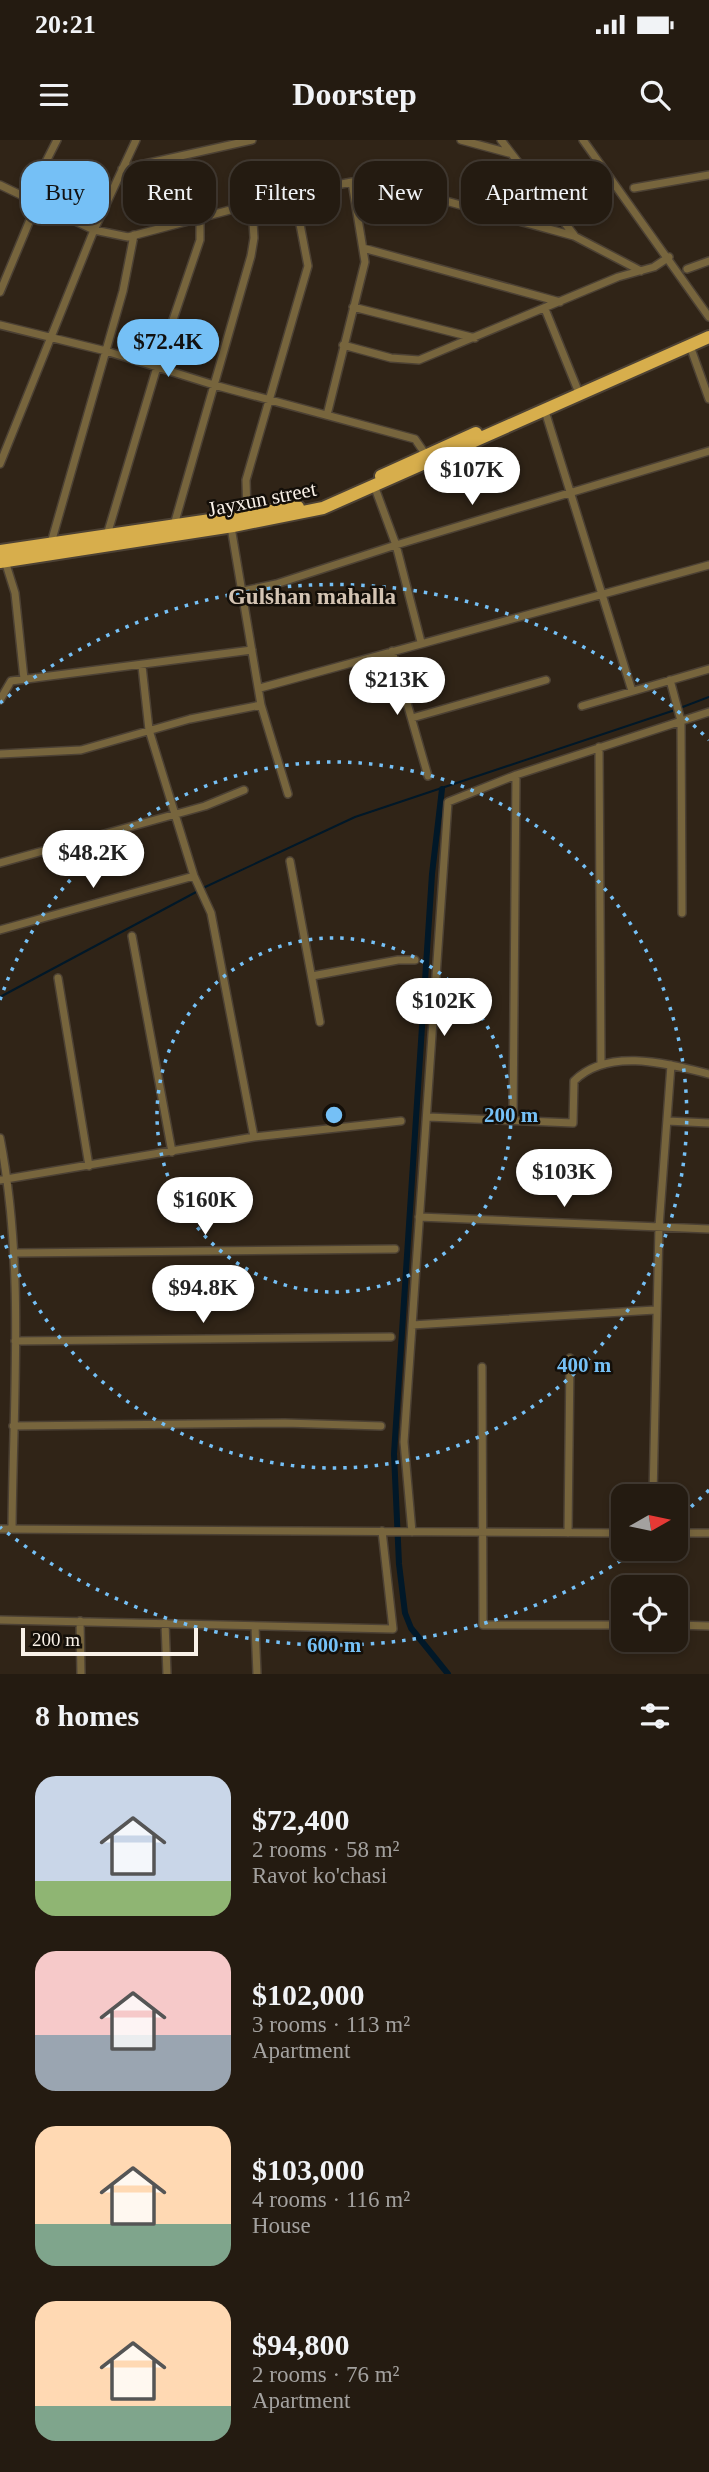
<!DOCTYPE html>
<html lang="en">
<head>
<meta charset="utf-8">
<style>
  body { margin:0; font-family:"Times New Roman",serif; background:#30281f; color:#f1f3f6; height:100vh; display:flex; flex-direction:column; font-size:26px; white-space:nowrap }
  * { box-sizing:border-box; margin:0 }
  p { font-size:23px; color:#a3a19f }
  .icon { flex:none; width:38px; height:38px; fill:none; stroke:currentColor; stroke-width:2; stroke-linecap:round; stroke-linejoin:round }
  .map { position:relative; height:1534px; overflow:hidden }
  .panel { display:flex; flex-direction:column; background:#241b11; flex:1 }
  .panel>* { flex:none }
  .hud { position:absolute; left:21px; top:21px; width:668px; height:63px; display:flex; gap:14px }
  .needle { width:46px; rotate:81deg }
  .fabs { position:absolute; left:611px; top:1344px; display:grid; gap:14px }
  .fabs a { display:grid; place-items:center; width:77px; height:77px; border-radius:14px; background:#241b11; box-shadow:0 4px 10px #0003,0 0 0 2px #413931; font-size:35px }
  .scale { position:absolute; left:21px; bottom:18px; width:177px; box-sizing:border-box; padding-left:7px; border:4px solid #f9f1e8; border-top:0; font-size:19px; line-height:24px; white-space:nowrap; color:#f9f1e8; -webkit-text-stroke:5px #140f09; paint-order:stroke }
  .price { position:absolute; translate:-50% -60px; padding:0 16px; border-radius:24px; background:#fff; color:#222; font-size:23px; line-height:46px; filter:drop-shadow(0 2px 4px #0008) }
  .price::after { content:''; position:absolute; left:50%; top:42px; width:21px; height:16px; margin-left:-10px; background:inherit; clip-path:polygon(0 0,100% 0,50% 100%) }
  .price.on { background:#75c0f6; color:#111 }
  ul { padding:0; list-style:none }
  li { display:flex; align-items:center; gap:21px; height:175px; padding:0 35px }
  li span { display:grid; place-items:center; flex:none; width:196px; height:140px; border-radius:21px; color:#555 }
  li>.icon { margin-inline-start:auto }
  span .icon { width:84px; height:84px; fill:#fffc; stroke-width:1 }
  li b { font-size:30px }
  h2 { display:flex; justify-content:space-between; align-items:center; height:84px; padding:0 35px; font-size:30px }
  .tag { padding:0 24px; border-radius:21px; background:#241b11; box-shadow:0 4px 10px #0003,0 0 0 2px #413931; font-size:24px; line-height:63px }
  .tag.on { background:#75c0f6; color:#111 }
  .status { display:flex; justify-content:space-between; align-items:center; height:49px; padding:0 35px; background:#241b11; direction:ltr }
  .status svg { height:19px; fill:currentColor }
  header { display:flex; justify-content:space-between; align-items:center; height:91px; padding:0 35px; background:#241b11; font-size:32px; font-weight:600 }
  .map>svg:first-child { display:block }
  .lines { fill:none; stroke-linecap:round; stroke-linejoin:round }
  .stream { stroke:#011828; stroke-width:2 }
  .canal { stroke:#011828; stroke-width:6 }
  .minor-casing { stroke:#4c4134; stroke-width:10 }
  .trunk-casing { stroke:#4c4134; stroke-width:16 }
  .minor { stroke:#77653d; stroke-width:7 }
  .trunk { stroke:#d7ae4c; stroke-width:12 }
  .ring { fill:none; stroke:#75c0f6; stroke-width:3.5; stroke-dasharray:3.5 7 }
  .labels { text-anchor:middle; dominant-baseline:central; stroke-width:5; stroke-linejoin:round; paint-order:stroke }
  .street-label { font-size:21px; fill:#f9f1e8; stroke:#140f09 }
  .neighbourhood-label { font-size:23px; font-weight:bold; fill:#d4c4b3; stroke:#140f09 }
  .centre { fill:#75c0f6; stroke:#140f09; stroke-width:3.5 }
  .ring-label { font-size:21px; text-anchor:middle; font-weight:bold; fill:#75c0f6; stroke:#140f09; stroke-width:5; stroke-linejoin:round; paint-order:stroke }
</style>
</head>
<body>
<div class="status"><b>20:21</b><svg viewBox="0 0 49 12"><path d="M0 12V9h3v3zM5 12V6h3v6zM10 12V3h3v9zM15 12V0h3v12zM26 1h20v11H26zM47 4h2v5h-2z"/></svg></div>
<header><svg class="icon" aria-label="menu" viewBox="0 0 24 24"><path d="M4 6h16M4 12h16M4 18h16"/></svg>Doorstep<svg class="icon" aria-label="search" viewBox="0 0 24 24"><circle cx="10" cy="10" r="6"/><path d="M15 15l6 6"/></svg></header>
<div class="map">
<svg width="709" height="1534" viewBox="0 0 709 1534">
  <rect width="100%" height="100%" fill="#302417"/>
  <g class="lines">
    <path class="stream" d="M680 568 709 557
      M203 748 355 677 675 570
      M0 857 198 751"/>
    <path class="canal" d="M442 649 432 734 394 1314 399 1424 405 1473 411 1488 448 1534"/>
    <defs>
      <path id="minor" d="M461 0 509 13
        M501 0 574 95
        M583 0 709 177
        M122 29 252 0
        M0 45 94 90 128 97 294 53 352 42 402 49 574 96 641 131
        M634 48 709 35
        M27 59 57 0
        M363 108 560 162
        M687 129 709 121
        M0 152 37 63
        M353 167 475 198
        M545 169 577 248
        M0 185 106 211 214 245 415 299 426 315
        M343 205 391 218 419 220 618 137 654 127 669 117
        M690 206 709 259
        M545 271 632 551
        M327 275 365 122 352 42
        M0 324 94 90 136 0
        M375 348 396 405 421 502
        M247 374 246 340 308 126 294 53
        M174 385 251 116 254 98 252 65
        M231 387 261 565 288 654
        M107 395 157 227 200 100V80
        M51 403 123 151 134 95
        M5 421 15 453 24 539
        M243 451 276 444 396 405 709 311
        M392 511 428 636
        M142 526 149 590 194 736 211 773 254 997
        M670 540 681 581 682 773
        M260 548 709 425
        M0 560 11 541 252 510
        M582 566 709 529
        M412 578 546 540
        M599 607 601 925
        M0 614 81 610 190 579 261 565
        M290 721 320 882
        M0 723 205 666 244 650
        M0 790 194 736
        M132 796 172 1012
        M312 836 398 820H415
        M58 838 89 1026
        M428 977 573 983 574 941C608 907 668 924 709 934
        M513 980 516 635
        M667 981 709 983
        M0 998C25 1126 13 1259 12 1389
        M0 1040 254 997 401 981
        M419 1077 709 1089
        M14 1113 395 1109
        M412 1185 655 1170
        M15 1201 391 1197
        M482 1227 483 1485H623
        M13 1286 285 1283 381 1286
        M653 1356 659 1087 671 925
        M0 1389 623 1393
        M412 1392 404 1302 448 662 516 635 709 572
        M568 1393 570 1218
        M676 1393H709
        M0 1480 393 1489 382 1391
        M80 1481 81 1534
        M165 1483 167 1534
        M676 1485 709 1486
        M255 1486 257 1534"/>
      <path id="trunk" d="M381 336 476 293
        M0 411 298 367
        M0 422 233 386 323 368 709 197"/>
    </defs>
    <use href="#minor" class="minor-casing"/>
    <use href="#trunk" class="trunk-casing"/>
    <use href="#minor" class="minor"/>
    <use href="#trunk" class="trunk"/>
  </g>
  <g class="ring">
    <circle cx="334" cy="975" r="177"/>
    <path d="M0 860A353 353 0 1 1 0 1090"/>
    <path d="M709 1350A530 530 0 0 1 678 1378M638 1409A530 530 0 0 1 0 1387M0 563A530 530 0 0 1 709 600"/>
  </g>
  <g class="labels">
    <g class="street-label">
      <text transform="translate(262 359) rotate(-11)">Jayxun street</text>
    </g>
    <g class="neighbourhood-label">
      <text x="312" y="456">Gulshan mahalla</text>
    </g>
  </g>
  <circle cx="334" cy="975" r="10" class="centre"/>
  <g class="ring-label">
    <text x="511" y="982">200 m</text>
    <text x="584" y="1232">400 m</text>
    <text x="334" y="1512">600 m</text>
  </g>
</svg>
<div class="fabs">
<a><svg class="needle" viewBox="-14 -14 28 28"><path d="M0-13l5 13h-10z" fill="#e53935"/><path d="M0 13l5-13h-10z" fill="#a3a19f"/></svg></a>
<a><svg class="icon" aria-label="locate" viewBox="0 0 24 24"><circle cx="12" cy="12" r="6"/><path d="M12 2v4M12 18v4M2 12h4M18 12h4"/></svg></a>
</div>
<div class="scale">200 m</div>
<b class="price on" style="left:168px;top:239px">$72.4K</b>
<b class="price" style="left:472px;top:367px">$107K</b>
<b class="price" style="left:397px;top:577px">$213K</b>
<b class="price" style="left:93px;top:750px">$48.2K</b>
<b class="price" style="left:444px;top:898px">$102K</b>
<b class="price" style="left:564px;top:1069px">$103K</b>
<b class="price" style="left:205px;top:1097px">$160K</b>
<b class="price" style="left:203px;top:1185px">$94.8K</b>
<div class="hud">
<a class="tag on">Buy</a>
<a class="tag">Rent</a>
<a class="tag">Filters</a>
<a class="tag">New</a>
<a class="tag">Apartment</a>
</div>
</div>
<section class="panel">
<h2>8 homes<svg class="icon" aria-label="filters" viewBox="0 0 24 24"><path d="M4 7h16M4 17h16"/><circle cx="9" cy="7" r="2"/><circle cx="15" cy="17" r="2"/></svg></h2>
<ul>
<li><span style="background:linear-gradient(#c9d6e8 75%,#8fb573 0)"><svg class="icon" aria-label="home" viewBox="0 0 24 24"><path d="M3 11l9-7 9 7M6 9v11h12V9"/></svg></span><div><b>$72,400</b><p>2 rooms · 58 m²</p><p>Ravot ko'chasi</p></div></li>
<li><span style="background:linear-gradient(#f6c9c9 60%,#9aa5b1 0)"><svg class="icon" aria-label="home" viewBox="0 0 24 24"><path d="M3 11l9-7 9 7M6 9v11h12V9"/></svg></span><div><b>$102,000</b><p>3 rooms · 113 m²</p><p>Apartment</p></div></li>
<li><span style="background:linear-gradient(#ffd9b3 70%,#7fa58c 0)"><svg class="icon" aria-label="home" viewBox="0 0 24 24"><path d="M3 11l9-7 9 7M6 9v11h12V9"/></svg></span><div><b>$103,000</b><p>4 rooms · 116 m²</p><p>House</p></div></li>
<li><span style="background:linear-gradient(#ffd9b3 75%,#7fa58c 0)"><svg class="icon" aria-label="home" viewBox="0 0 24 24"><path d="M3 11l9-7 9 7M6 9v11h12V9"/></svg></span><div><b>$94,800</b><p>2 rooms · 76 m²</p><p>Apartment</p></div></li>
</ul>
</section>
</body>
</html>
